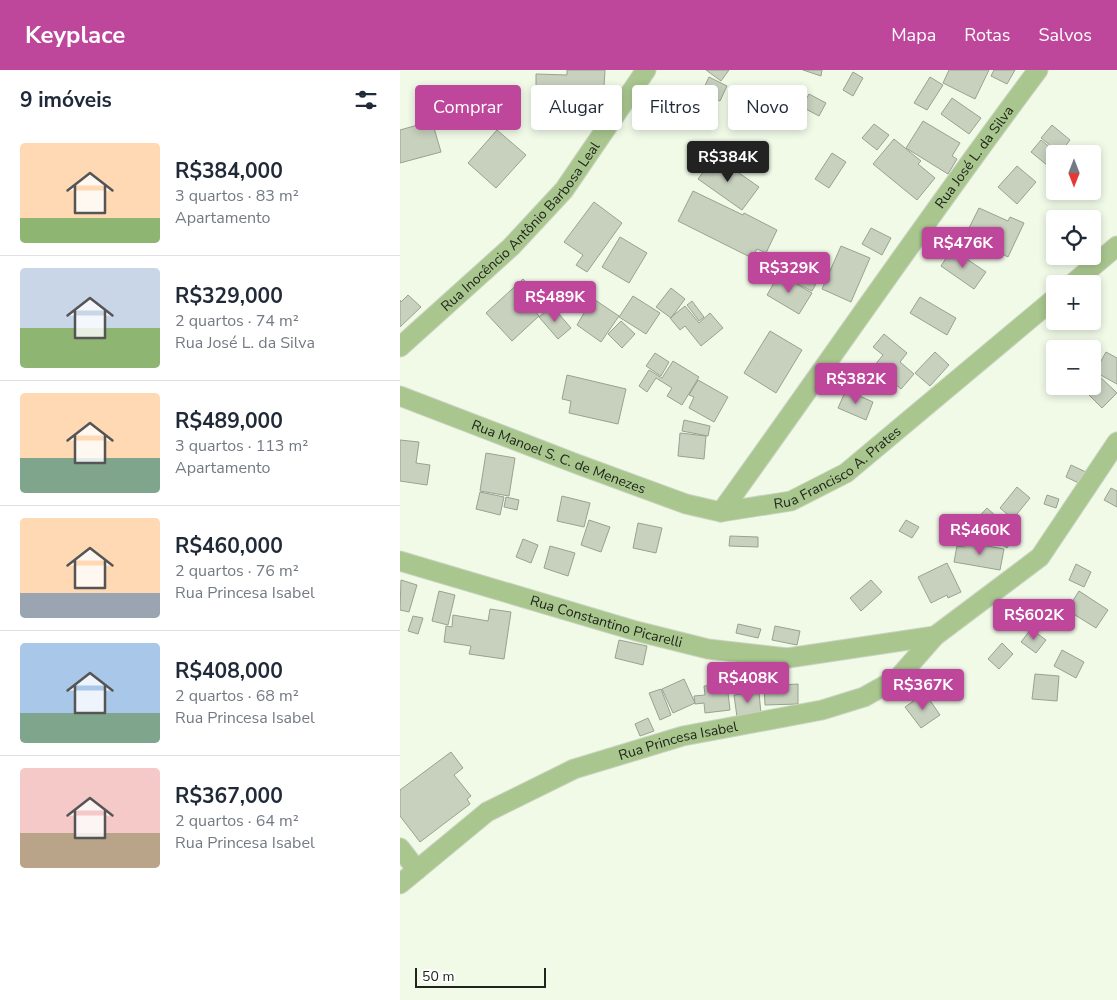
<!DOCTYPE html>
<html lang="pt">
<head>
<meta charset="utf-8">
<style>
  body { margin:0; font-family:"Nunito Sans",sans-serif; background:#f6f6f7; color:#1f2937; height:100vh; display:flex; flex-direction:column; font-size:19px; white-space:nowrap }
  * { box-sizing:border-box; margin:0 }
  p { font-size:16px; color:#747a83 }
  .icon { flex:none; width:28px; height:28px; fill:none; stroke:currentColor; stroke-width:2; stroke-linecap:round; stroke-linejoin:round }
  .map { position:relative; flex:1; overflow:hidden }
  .drawer { display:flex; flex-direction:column; background:#fff; width:400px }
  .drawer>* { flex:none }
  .guide { position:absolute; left:15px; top:15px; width:475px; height:45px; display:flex; gap:10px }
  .needle { width:32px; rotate:180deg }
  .buttons { position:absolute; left:646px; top:75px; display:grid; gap:10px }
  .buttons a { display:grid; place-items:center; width:55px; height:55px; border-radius:5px; background:#fff; box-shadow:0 2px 8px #0003; font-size:25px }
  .scale { position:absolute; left:15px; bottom:12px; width:131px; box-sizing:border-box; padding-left:5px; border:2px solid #20241d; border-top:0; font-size:14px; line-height:18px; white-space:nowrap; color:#20241d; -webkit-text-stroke:4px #fff; paint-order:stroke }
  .price { position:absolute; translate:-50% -42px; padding:0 11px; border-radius:5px; background:#be479c; color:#fff; font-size:16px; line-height:32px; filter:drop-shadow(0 1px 2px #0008) }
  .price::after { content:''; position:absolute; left:50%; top:30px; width:15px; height:11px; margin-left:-8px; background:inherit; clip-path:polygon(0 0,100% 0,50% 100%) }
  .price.selected { background:#222; color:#fff }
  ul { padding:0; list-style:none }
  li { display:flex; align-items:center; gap:15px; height:125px; padding:0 20px }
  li+li { border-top:1px solid #e0e1e3 }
  li span { display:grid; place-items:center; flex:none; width:140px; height:100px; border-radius:5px; color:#555 }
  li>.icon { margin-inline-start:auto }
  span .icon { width:60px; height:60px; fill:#fffc; stroke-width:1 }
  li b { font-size:21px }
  h2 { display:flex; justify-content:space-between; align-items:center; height:60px; padding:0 20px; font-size:21px }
  .chip { padding:0 18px; border-radius:5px; background:#fff; box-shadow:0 2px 8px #0003; font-size:18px; line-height:45px }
  .chip.selected { background:#be479c; color:#fff }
  header { display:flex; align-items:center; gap:30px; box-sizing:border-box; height:70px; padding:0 25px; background:#be479c; color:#fff }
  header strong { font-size:24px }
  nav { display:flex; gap:28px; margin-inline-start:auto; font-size:18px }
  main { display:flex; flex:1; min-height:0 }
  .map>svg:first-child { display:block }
  .building { fill:#c7d1be; stroke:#98a290 }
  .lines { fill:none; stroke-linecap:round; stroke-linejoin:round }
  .minor-casing { stroke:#cbd3c3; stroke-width:21 }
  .minor { stroke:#a8c68e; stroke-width:19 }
  .labels { text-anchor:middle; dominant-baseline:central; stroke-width:4.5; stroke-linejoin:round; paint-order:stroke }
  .street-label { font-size:14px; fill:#20241d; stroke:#fff }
</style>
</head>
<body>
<header>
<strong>Keyplace</strong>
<nav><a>Mapa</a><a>Rotas</a><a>Salvos</a></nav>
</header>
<main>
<section class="drawer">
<h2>9 imóveis<svg class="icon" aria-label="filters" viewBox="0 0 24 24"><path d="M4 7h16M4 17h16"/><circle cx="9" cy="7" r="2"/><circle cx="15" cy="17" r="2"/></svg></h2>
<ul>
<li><span style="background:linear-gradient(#ffd9b3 75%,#8fb573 0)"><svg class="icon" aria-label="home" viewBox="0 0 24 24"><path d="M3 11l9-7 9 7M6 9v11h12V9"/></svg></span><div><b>R$384,000</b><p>3 quartos · 83 m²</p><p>Apartamento</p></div></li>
<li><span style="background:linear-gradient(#c9d6e8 60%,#8fb573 0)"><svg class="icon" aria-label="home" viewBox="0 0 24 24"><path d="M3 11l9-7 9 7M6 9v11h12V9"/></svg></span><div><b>R$329,000</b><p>2 quartos · 74 m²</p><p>Rua José L. da Silva</p></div></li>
<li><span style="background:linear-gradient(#ffd9b3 65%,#7fa58c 0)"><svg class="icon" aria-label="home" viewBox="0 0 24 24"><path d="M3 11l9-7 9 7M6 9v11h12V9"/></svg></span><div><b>R$489,000</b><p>3 quartos · 113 m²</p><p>Apartamento</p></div></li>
<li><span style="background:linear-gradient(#ffd9b3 75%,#9aa5b1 0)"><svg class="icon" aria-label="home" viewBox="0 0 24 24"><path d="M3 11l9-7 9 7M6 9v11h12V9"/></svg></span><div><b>R$460,000</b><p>2 quartos · 76 m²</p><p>Rua Princesa Isabel</p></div></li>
<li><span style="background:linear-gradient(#a9c7e8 70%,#7fa58c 0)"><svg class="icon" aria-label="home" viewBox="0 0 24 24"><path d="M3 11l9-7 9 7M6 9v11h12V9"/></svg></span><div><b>R$408,000</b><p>2 quartos · 68 m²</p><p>Rua Princesa Isabel</p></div></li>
<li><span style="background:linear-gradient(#f6c9c9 65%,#b9a48a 0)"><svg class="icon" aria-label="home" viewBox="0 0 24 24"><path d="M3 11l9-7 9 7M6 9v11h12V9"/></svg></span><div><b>R$367,000</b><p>2 quartos · 64 m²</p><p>Rua Princesa Isabel</p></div></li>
</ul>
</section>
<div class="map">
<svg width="717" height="930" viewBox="0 0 717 930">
  <rect width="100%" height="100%" fill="#f0fae7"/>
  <path class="building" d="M167 0H205L204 17H186V24L136 23V4L167 5Z
    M306 0H329L321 11Z
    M403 0H422L421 6Z
    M549 0H589L575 29 543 13Z
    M594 0H615L607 14 591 6Z
    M453 2 463 8 453 26 443 20Z
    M309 7 327 16 320 31 302 22Z
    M530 7 543 15 527 40 514 33Z
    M409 24 426 33 419 46 402 37Z
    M552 28 581 48 569 64 541 44Z
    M32 51 41 82 0 93V60Z
    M523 51 560 73 552 86 557 89 548 104 506 78Z
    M474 54 489 65 477 80 462 68Z
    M652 55 670 70 660 83 641 68Z
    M97 60 126 85 96 118 68 93Z
    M494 69 521 91 518 94 535 108 517 130 473 94Z
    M641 70 658 84H655V97L653 100 631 82Z
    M432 83 446 92 429 118 415 109Z
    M315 86 359 117 342 140 298 109Z
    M617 96 636 112 617 134 598 117Z
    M293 121 343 145 344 143 377 160 366 183 357 179 352 188 278 151Z
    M194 132 222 153 187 202 176 195 183 185 164 172Z
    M579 138 608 151 610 147 624 153 608 187 584 175 587 169 568 160Z
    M471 158 491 168 482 185 462 174Z
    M566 161 586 169 580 182 560 173Z
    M220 167 247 183 229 213 202 197Z
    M441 176 470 188 451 232 422 219Z
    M552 179 586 202 574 219 541 196Z
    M402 203 418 210 412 221 396 213Z
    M379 204 412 223 399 244 367 225Z
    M123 209 143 230 133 239 139 246 112 271 86 243Z
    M271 218 285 229 271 248 256 237Z
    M186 224 219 246 201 272 177 255 184 243 177 238Z
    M8 225 21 237 0 257V230L1 232Z
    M233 226 260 243 246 264 219 247Z
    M520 227 556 248 547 265 510 243Z
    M292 231 304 247 299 251 287 235Z
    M152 236 171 258 158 269 139 247Z
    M285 236 299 253 310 243 323 258 301 276 285 256 280 260 270 248Z
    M221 251 235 264 222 278 208 264Z
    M370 261 402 280 376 323 344 303Z
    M484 264 507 283 500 292 514 304 501 319 474 296 483 285 473 277Z
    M535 282 549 295 530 316 515 303Z
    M706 282 717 288V314L695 302Z
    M255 283 269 292 261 306 246 296Z
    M273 291 299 307 282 335 267 326 272 318 256 308 247 322 239 316 249 300 262 308Z
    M695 302 717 323 702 338 681 317 692 316V305Z
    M167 305 226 319 218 354 169 343 171 331 162 329Z
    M298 310 328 327 314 352 289 338 294 327 289 325Z
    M446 320 473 332 466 350 438 338Z
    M284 350 310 356 308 366 282 361Z
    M280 363 306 366 304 389 278 386Z
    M0 370 19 372 16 393 30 395 27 415 0 411Z
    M86 383 115 388 109 426 80 421Z
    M671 395 690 404 685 416 666 407Z
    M617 417 630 428 613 449 600 438Z
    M711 418 717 421V437L704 430Z
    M80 422 104 427 100 445 76 439Z
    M647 425 659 429 656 438 644 434Z
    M162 426 190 433 184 457 157 451Z
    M106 427 119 430 117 440 104 437Z
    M587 438 597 447 584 461 574 452Z
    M596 449 617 462 607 478 586 464Z
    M189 450 210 457 201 482 181 475Z
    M506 450 519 457 512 468 499 461Z
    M238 453 262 458 256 483 233 478Z
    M330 466 358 467V477L329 476Z
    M123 469 138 475 131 493 116 487Z
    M565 472 604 479 600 500 554 492 557 476 564 477Z
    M150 476 175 483 168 506 144 498Z
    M547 493 561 522 548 528 547 525 531 533 518 507Z
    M676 494 691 502 684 517 669 510Z
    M1 510 17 515 9 542 0 540Z
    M471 510 482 522 461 541 450 528Z
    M39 521 55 525 48 555 32 551Z
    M679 521 708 540 696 558 667 540Z
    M90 539 111 542 104 589 69 584 71 576 44 572 46 556 52 557 53 545 88 551Z
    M13 546 23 548 18 564 8 561Z
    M338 554 361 559 358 568 336 563Z
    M375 556 400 561 397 575 372 570Z
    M631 559 646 570 636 583 621 572Z
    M219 570 247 576 243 595 215 588Z
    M602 573 613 584 599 599 588 589Z
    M662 580 684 592 676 608 654 596Z
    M635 604 659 606 657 631 632 629Z
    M284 609 295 633 273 643 262 619Z
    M327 614 330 640 305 643 304 633 295 634 294 626 305 625 304 616Z
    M398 614V634L365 635 364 616Z
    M261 619 271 645 260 650 249 623Z
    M359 622 361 644 337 647 334 625Z
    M525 623 540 645 521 658 505 637Z
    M248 648 254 661 240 666 235 654Z
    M51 682 63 698 54 705 71 726 67 729 70 734 20 772 0 746V720Z"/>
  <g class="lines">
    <defs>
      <g id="minor">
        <path d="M672 214 717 176"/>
        <path id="s1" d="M0 277 111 177 164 120 246 0"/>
        <path id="s2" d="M0 326 177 394 286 434 321 442 391 431 446 403 655 228"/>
        <path id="s3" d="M321 442C427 295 529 145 638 0"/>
        <path id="s4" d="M0 491 236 561 308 579 388 588 535 566"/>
        <path d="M0 778 17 800"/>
        <path id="s5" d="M0 814 87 742 174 699 283 666 422 640 464 627 498 608 535 566 640 487 717 372"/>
      </g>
    </defs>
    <use href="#minor" class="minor-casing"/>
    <use href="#minor" class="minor"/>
  </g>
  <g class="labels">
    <g class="street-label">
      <text stroke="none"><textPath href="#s3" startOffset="436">Rua José L. da Silva</textPath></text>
      <text stroke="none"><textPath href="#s1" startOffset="171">Rua Inocêncio Antônio Barbosa Leal</textPath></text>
      <text stroke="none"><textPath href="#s2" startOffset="170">Rua Manoel S. C. de Menezes</textPath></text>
      <text stroke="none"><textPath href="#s2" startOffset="469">Rua Francisco A. Prates</textPath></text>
      <text stroke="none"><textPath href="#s4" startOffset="215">Rua Constantino Picarelli</textPath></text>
      <text stroke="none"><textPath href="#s5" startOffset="318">Rua Princesa Isabel</textPath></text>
    </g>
  </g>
</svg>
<div class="buttons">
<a><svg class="needle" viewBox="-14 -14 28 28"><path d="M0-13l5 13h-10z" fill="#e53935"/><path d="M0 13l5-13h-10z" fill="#747a83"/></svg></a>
<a><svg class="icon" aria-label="locate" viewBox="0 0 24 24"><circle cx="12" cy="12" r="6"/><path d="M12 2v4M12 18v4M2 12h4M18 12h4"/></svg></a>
<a>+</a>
<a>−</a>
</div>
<div class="scale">50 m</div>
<b class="price selected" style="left:328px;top:113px">R$384K</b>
<b class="price" style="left:563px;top:199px">R$476K</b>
<b class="price" style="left:389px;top:224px">R$329K</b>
<b class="price" style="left:155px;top:253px">R$489K</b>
<b class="price" style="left:456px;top:335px">R$382K</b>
<b class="price" style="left:580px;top:486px">R$460K</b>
<b class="price" style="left:634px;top:571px">R$602K</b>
<b class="price" style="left:348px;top:634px">R$408K</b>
<b class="price" style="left:523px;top:641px">R$367K</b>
<div class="guide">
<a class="chip selected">Comprar</a>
<a class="chip">Alugar</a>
<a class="chip">Filtros</a>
<a class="chip">Novo</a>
</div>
</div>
</main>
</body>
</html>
